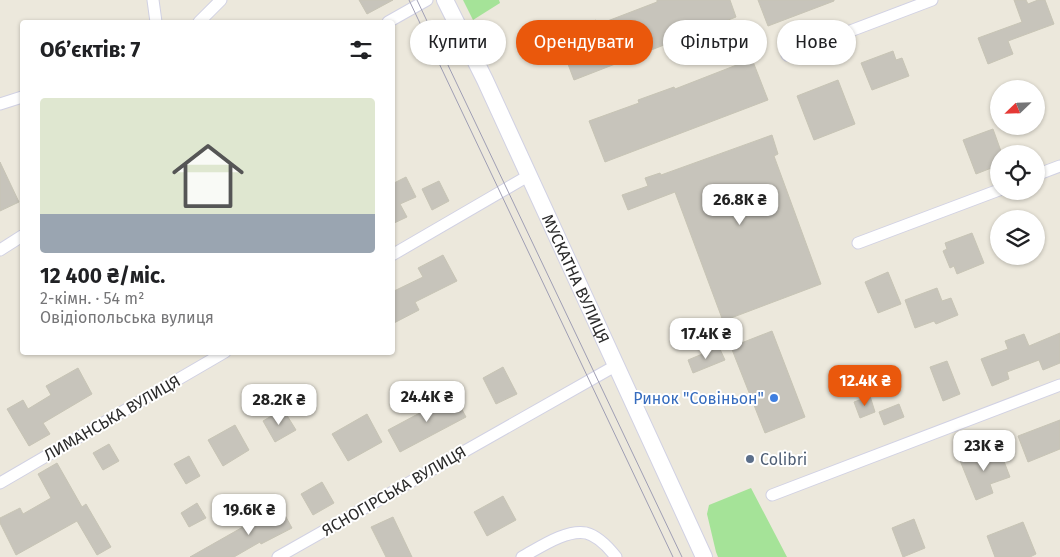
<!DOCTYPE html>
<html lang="uk">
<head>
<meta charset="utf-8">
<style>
  body { margin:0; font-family:"Fira Sans",sans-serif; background:#f2f2f2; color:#202124; height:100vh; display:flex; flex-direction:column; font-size:19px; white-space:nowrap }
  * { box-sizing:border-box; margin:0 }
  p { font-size:16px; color:#757577 }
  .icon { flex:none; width:28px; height:28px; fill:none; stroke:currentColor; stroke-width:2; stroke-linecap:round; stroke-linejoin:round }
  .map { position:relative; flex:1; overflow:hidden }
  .drawer { position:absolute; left:20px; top:20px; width:375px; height:335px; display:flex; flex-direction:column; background:#fff; border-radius:5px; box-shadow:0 1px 4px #0004 }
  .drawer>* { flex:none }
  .guide { position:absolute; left:410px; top:20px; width:475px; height:45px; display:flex; gap:10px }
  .needle { width:32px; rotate:247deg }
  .tools { position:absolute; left:990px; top:80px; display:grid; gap:10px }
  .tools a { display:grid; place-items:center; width:55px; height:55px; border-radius:50%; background:#fff; box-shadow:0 1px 4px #0004; font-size:25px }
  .price { position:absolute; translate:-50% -42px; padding:0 11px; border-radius:10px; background:#fff; color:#222; font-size:16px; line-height:32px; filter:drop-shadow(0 1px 2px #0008) }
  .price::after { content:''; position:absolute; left:50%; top:30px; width:15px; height:11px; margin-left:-8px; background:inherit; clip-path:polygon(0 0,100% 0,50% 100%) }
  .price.selected { background:#ea580c; color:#fff }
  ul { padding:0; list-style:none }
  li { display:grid; align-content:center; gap:10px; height:265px; padding:0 20px }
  li span { display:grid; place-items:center; height:155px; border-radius:5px; color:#555 }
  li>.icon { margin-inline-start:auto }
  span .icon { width:90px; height:90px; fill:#fffc; stroke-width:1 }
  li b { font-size:21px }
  h2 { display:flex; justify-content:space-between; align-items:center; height:60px; padding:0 20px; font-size:21px }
  .chip { padding:0 18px; border-radius:22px; background:#fff; box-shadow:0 1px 4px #0004; font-size:18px; line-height:45px }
  .chip.selected { background:#ea580c; color:#fff }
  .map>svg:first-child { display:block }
  .green { fill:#a5e398 }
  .building { fill:#c7c4bb; stroke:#c7c4b5 }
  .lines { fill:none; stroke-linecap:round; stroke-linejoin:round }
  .street-casing { stroke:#d1d1e3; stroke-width:13 }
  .secondary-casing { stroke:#d1d1e3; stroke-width:18 }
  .street { stroke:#fff; stroke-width:11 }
  .secondary { stroke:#fff; stroke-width:16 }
  .tram { stroke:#9f9eb4; stroke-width:1 }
  .shop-dot { fill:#3f7fe0; stroke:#fff; stroke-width:2 }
  .service-dot { fill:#5c6f8a; stroke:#fff; stroke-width:2 }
  .labels { text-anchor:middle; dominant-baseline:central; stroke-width:4; stroke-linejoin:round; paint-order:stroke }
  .street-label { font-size:16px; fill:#2a2a2a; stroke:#fff }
  .shop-label { font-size:16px; fill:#366cbe; stroke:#fff; text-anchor:end }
  .service-label { font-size:16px; fill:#4e5e75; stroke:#fff; text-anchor:start }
</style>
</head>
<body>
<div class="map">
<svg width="1060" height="557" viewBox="0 0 1060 557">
  <rect width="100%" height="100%" fill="#ece8dc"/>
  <path class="green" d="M463 0H499L500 3 473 20Z
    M751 488 787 557H718L716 552 707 514 709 505Z"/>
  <path class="building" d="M359 0H393L367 14Z
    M657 0H730L736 17 574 80 557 35 596 20 597 25 657 2Z
    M758 0H834V1L768 26Z
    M1014 0H1026L1028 4 1038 0H1045L1054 24 1008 41 1013 54 988 64 978 38 1022 22Z
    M893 51 896 60 902 58 909 76 872 90 861 63Z
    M752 59 768 100 605 162 589 121 639 103 638 100 674 87 675 89Z
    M838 80 855 124 814 140 797 96Z
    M993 129 1002 154H999V165L976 174 963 140Z
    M772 135 778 154 774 156 821 284 723 321 675 192 628 210 622 195 648 186 645 178 660 173 661 175Z
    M0 162 19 202 0 211Z
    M406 177 416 197 400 204 407 217 392 224V184Z
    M439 181 449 201 432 210 422 189Z
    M972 233 984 263 957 274 954 266 950 268 943 251 947 249 945 243Z
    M443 255 457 281 415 302 419 310 392 324V292L423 277 418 268Z
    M888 272 901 304 878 313 865 282Z
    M937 288 942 301 951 298 958 315 936 324 934 321 915 328 905 300Z
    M772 331 805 417 765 433 731 347Z
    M1060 333V363L1043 370 1039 360 1007 372 1009 379 992 386 981 359 1008 349 1005 341 1024 334 1029 346Z
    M719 347 725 360 693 373 688 360Z
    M947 361 960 394 943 401 930 367Z
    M503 367 517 394 496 404 483 378Z
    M78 368 92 394 43 423 50 434 29 446 7 409 23 400 28 409 51 395 46 386Z
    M453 393 466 417 400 452 388 430 431 407 430 405Z
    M870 396 875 412 860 418 854 402Z
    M899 404 904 417 884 425 879 412Z
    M283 409 296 430 275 442 263 421Z
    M367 414 382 442 348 461 332 434Z
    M1060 420V449L1028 462 1018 436Z
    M235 425 249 450 223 466 208 440Z
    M109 444 119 461 103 470 93 453Z
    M977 451 980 458 1000 451 1010 477 990 484 993 493 976 500 959 458Z
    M189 456 200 476 186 484 174 464Z
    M57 463 82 507 86 504 111 547 97 555 77 521 16 555 0 523V518L20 508 23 514 51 498 38 474Z
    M322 482 334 503 313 515 301 494Z
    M503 496 516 520 487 536 474 512Z
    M197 503 206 518 189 527 181 513Z
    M280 506 292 528 261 544 260 542 234 557H190Z
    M393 517 412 557H386L371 527Z
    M914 519 925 548 903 557 892 528Z
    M1023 522 1036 554 1030 557H995L987 536Z"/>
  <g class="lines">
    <defs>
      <path id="street" d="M153 0 156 22
        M199 22 221 0
        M388 22 427 0
        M787 55 932 0
        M0 104 22 97
        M1036 175 1060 166
        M858 243 999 190
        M0 250 22 236
        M392 255 528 176
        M0 483 225 352
        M772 495 1060 385
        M278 557 615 366
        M522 557C539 548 566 529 586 533 598 536 609 548 616 557"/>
      <g id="secondary">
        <path id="s1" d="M445 0 485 80 704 557"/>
      </g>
    </defs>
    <use href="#street" class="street-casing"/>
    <use href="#secondary" class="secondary-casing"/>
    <use href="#street" class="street"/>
    <use href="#secondary" class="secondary"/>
    <path class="tram" d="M409 0 673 557
      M417 0 682 557"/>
  </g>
  <circle class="shop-dot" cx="774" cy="398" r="5"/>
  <circle class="service-dot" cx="750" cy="459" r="5"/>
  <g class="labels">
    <g class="street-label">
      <text stroke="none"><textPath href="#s1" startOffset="308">МУСКАТНА ВУЛИЦЯ</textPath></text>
      <text transform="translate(112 418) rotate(-30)">ЛИМАНСЬКА ВУЛИЦЯ</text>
      <text transform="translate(394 491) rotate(-30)">ЯСНОГІРСЬКА ВУЛИЦЯ</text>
    </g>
    <g class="shop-label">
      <text x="764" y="398">Ринок "Совіньон"</text>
    </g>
    <g class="service-label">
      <text x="760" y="459">Colibri</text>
    </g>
  </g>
</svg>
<div class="tools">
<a><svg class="needle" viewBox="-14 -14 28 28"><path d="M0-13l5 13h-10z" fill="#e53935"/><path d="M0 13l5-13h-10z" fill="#757577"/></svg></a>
<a><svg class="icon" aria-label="locate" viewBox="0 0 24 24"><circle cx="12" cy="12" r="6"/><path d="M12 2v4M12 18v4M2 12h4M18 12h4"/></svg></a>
<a><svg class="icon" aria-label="layers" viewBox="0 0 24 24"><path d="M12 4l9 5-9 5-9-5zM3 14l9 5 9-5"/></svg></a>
</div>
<b class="price" style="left:740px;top:226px">26.8K ₴</b>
<b class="price" style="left:706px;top:360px">17.4K ₴</b>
<b class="price selected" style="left:865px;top:407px">12.4K ₴</b>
<b class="price" style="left:427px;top:423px">24.4K ₴</b>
<b class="price" style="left:279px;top:426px">28.2K ₴</b>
<b class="price" style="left:984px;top:472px">23K ₴</b>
<b class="price" style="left:249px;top:536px">19.6K ₴</b>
<div class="guide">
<a class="chip">Купити</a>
<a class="chip selected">Орендувати</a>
<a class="chip">Фільтри</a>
<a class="chip">Нове</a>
</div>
<section class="drawer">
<h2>Об’єктів: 7<svg class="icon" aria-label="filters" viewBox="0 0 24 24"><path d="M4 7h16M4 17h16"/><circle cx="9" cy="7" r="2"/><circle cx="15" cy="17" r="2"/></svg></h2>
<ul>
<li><span style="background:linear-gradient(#dfe7d0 75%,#9aa5b1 0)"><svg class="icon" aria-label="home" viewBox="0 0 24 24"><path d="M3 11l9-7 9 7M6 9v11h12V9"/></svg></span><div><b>12 400 ₴/міс.</b><p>2-кімн. · 54 m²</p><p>Овідіопольська вулиця</p></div></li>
</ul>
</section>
</div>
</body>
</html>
